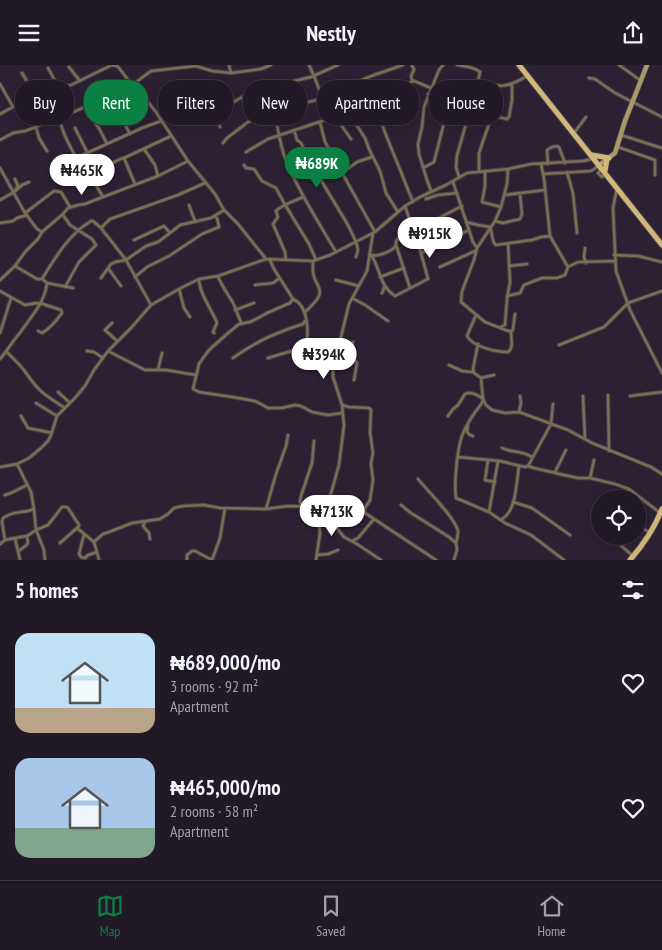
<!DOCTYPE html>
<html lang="en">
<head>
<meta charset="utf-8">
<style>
  body { margin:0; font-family:"PT Sans Narrow",sans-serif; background:#2d2632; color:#f1f3f6; height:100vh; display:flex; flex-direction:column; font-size:19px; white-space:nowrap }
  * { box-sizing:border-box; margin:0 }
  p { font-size:16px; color:#a2a0a7 }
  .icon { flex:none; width:28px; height:28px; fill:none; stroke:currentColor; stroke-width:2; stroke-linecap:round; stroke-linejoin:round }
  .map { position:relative; height:495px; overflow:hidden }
  .drawer { display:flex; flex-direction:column; background:#211926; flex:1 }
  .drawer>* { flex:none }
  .guide { position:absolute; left:15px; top:15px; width:632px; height:45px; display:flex; gap:10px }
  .fabs { position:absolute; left:591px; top:425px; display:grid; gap:10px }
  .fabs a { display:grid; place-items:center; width:55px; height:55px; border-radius:50%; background:#211926; box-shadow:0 2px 12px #0003,0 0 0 1px #3e3843; font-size:25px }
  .price { position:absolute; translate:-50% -42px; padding:0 11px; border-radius:18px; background:#fff; color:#222; font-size:16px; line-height:32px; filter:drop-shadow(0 1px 2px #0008) }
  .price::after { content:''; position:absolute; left:50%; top:30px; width:15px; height:11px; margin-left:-8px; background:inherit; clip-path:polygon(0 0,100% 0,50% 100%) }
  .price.on { background:#0b8043; color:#fff }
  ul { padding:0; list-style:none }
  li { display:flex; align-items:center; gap:15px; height:125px; padding:0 15px }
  li span { display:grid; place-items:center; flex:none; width:140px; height:100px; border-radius:15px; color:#555 }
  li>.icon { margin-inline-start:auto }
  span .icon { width:60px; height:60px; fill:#fffc; stroke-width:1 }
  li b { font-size:21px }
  h2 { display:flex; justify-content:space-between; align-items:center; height:60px; padding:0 15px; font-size:21px }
  .tag { padding:0 18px; border-radius:20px; background:#211926; box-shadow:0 2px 12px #0003,0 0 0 1px #3e3843; font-size:18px; line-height:45px }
  .tag.on { background:#0b8043; color:#fff }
  header { display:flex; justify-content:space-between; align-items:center; height:65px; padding:0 15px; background:#211926; font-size:22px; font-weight:700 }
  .tabs { display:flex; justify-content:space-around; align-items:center; height:70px; border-top:1px solid #3e3843; background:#211926; font-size:14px; color:#a2a0a7 }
  .tabs a { display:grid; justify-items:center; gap:2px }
  .tabs .on { color:#0b8043 }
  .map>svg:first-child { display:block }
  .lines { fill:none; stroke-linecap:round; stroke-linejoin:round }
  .minor-casing { stroke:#483e4e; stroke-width:4.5 }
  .secondary-casing { stroke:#483e4e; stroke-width:6 }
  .primary-casing { stroke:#483e4e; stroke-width:7 }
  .minor { stroke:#7b6f51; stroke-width:2.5 }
  .secondary { stroke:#ab9867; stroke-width:4.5 }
  .primary { stroke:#d1b878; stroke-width:5 }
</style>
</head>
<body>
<header><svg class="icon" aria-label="menu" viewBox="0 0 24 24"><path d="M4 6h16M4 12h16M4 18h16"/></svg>Nestly<svg class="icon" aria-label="share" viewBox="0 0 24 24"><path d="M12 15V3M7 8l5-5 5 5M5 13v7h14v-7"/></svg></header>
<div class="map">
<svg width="662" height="495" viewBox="0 0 662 495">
  <rect width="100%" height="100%" fill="#2c2132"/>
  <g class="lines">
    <defs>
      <path id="minor" d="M229 0 231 8
        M412 0 414 5 411 11 412 15 431 23
        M457 0C465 1 474 2 480 7L478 18 457 90 456 102 459 112
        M619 0 640 15
        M69 2 80 16
        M48 3 59 23
        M22 8 37 33
        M589 13 595 14 615 28 662 52
        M133 18 156 47 188 96 215 129 224 145 238 159 266 194
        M479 18C502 22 507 23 527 11
        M0 19 13 42 46 31 56 26 63 21 71 20 112 0 117 1 119 3 132 20
        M271 24 278 32 281 46
        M428 29 469 49
        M106 31 113 43 121 52 130 69
        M46 39 53 53
        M85 42 100 65 107 79
        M347 45 370 34 414 16
        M378 46 384 65 413 137
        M275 48C278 65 280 82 287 98 300 129 319 158 336 187
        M329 48 334 50C337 47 343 46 347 45L365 73 369 84 380 106 386 128 398 147
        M0 49 13 42
        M334 50 351 74
        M59 52C63 71 73 87 83 104L90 110 120 94 124 93 135 119
        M320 57 325 77 375 167
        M36 62 39 73 47 86
        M220 62 216 53V48L221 44 246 30 271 24 290 17 311 12 338 0
        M75 63 87 87
        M294 65 297 75 301 78 316 107 348 160 356 177 358 185 356 192
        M574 68 586 52
        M621 70 662 83
        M0 75 13 68 25 66 36 62 53 53 71 48 94 38 115 27 132 20 151 6 196 1 212 6 231 8 261 4 271 0
        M223 78 227 73 248 57 302 39 323 33 337 25 374 10 403 0
        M618 82 655 95V110
        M144 84 155 100 158 111
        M246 87 268 74 328 54 329 45 328 41 323 34 314 11 309 0
        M76 93 142 63 161 56
        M124 93 171 71
        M548 99 547 85C550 83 555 80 559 82L565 98
        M244 100 246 103 254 104 262 116 276 123 284 138 309 179 316 195
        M0 103 25 148 37 164 42 167
        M423 103 434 97 445 54 450 39
        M508 104 507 119 501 142 495 156 477 183 474 195 462 226 461 237 485 257 508 266H512L513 264 515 249
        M601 104 598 108 602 112 605 110
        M479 106V88L491 53 493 51 507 54 509 52 512 35V19
        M485 106V121L482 137 501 142
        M567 107 573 128 577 168
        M342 108 357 97 372 92
        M543 109 591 106 597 102
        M90 110 103 132
        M15 114 18 121 16 124
        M453 117 473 177 477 183
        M617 123 613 143 616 206 630 245 662 308
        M431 126 427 115 419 89 418 79 422 62 424 42 439 5 443 0
        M505 130 545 125
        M426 134 438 130 457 128
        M0 135 14 127 22 120 29 117
        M189 140 195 156
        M405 141 421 188 431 184 469 165
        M25 148 54 126 61 127 70 142
        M63 150 70 160 92 174 96 180 79 197 65 222
        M495 156 503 158 520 154 522 149 520 128
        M466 157 478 160 490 162
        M0 158 13 156 17 153 27 150
        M490 162C493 168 491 177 496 180L532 175 541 172 550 171
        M414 166 462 141
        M373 168 367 206 349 239 333 305V312L342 340 344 360 339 400 327 442 328 449 336 462 344 472 357 479 381 495
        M134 175 164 161 170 168
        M396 180 410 223
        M585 183 584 192 586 198
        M371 190C381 204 378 219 395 231L428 214 421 188
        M371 190C378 192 389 187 394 183 398 178 394 180 397 175 400 170 408 166 413 162
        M614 190 638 191 662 197
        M286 195 285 187 273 159 278 152 276 146C280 141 296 135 303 132
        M15 201 37 214H42
        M509 201 527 199
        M440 202 475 186
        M568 202 578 197 615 196
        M108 203 121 221
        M218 211C221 220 227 228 232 236 236 243 238 252 242 259
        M135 212 147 202 169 191 202 169 219 162 217 153 214 151
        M380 212 404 203
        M101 213 111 199 115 197 126 195 146 181 158 177 170 168 180 160 211 153 224 145
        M199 214C199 228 212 245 217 258L213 267 214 268
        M0 215 15 201 25 187 38 174 42 167 63 149 68 143 78 140 85 139 95 135 158 111 188 96
        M336 215 359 221
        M255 220 273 218 280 213
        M73 223 47 218 42 214C55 193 69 169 91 156H93L101 163
        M179 224 184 243 190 252
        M0 226 25 240 36 238 40 239
        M382 228 385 221
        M507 231 520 228 524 220 542 213H557L565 210 568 202 550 171 544 113 541 99
        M352 233 365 240 388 256
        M293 234 290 238 267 248 260 252 250 257 239 259 227 269 209 285 203 293 199 299 193 324 199 327 232 332 255 336 268 343H282L295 340 301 341 312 347 328 350 342 348
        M151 240 126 195 101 163 110 154 178 130 205 118
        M235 245 254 238
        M305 247C335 220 310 226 313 198
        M476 250 467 271C473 282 496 287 508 287 514 282 511 274 511 267
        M112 258 105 265 117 276
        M501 262 505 260 507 234 510 217 508 179
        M38 266 42 268C49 264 57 255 62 248L61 245 40 238
        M0 268 11 233
        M478 279 473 304 474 308 481 313
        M559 280 604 262 628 238 662 226
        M87 286 94 287 103 293
        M108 286 145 305H166L196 310
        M7 287C13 294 21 300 26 308 31 315 35 321 42 327 49 333 57 338 65 343
        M349 288 357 298 354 315
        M335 292C346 291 350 287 353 277
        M233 293C257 276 275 268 303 259L305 256
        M268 293 305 282 307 280C308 266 309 241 293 234L274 204 270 195
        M0 294C7 286 12 277 19 269 30 253 45 238 47 218
        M313 294C314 288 316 279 321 276L325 277 337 289
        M449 300 462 306 473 307
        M158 305 162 288
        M481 313 483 334 486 340 492 345 505 348 519 347 568 365 592 378 651 402 662 409
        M481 313 494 310
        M58 327 70 338
        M608 330 609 386
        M583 331 585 374
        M630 331 662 327
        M36 338 57 351
        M342 340 349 342 369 343 371 345 370 367 373 388 371 398 373 415 370 435 364 445 365 448 436 495
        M519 347 521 338 520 331
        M21 351 28 363 52 368
        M448 351 453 344 458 340 465 329C471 326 478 330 483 334L482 338C476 346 469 355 465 364 457 378 454 417 456 433L489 447 505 458 531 470 564 495
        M468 360 467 367 470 370 473 371
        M502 383C512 388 521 385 532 392
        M458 392 500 396 525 402 528 401 534 403 564 410 578 413H590L615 419 629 424 659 447
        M488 395 485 415 495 417
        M17 399 31 427 34 444 36 465 27 471 15 473 20 495
        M528 401 551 359 553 339
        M0 402 17 399 29 393 41 383 48 376 51 370 57 351 74 334 85 321 94 305 108 286 131 263 151 240 179 224 199 214 218 211 266 194 313 196 330 190 375 167 405 141 420 132 446 120 467 108 508 104 531 99 583 96 592 94
        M555 407 566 385
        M590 413 594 395
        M418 414C427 425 456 454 458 466 458 470 457 474 456 478
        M5 430 11 428 27 420
        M624 434 629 424
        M513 437 532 443 570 470
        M401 440 411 448 449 472 456 478 457 485 454 495
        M302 441 300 436 301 431 312 398 314 376
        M266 444 288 441 327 442
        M489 447 498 396
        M502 454C517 445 516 418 519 401
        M145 457 143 461 149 468 150 474
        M638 460 650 468
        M84 469 79 489 81 492 85 493 88 490 97 487 94 477
        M610 471 633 491
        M15 473 5 475 2 457 3 453C15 445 22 449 34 444
        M352 476 358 473 374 454
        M60 478 77 463
        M0 479 5 475
        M18 487C21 483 26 482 28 478L27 471
        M97 487 99 495
        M317 490 328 489 338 485
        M45 495 44 485 36 465 48 460 62 442H66L68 443 79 460V461L77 463 94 477 103 469 109 467 132 458 160 454 168 449 174 443 183 441 204 440 220 443 266 444 276 409 286 381 288 370
        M187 495V490L192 486H195L212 495
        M212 495 220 473 225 443
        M316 495 320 468 319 459 320 456 328 449"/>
      <path id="secondary" d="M598 101 615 88 625 56 647 0"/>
      <path id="primary" d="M519 0 662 180
        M592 90 609 93
        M605 106 607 94
        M630 495C643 480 655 462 662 444"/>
    </defs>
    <use href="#minor" class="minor-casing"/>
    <use href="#secondary" class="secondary-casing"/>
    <use href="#primary" class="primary-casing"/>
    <use href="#minor" class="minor"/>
    <use href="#secondary" class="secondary"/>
    <use href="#primary" class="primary"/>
  </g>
</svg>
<div class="fabs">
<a><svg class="icon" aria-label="locate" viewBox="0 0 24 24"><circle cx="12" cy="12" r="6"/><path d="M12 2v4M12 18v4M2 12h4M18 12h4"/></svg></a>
</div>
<b class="price on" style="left:317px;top:124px">₦689K</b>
<b class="price" style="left:82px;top:131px">₦465K</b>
<b class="price" style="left:430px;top:194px">₦915K</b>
<b class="price" style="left:324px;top:315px">₦394K</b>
<b class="price" style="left:332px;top:472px">₦713K</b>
<div class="guide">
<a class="tag">Buy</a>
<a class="tag on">Rent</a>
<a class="tag">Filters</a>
<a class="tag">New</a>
<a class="tag">Apartment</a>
<a class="tag">House</a>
</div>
</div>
<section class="drawer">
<h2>5 homes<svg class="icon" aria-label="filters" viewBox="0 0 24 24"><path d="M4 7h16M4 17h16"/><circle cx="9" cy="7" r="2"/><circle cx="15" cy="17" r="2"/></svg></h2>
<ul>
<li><span style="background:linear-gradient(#bfe0f5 75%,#b9a48a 0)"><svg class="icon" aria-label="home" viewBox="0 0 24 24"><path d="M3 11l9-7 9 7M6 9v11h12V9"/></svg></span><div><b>₦689,000/mo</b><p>3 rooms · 92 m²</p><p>Apartment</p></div><svg class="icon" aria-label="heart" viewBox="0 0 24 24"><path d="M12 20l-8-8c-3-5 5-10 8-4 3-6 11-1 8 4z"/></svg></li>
<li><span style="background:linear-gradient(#a9c7e8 70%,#7fa58c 0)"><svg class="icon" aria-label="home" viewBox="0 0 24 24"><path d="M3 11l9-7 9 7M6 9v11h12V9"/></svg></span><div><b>₦465,000/mo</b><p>2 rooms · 58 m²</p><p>Apartment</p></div><svg class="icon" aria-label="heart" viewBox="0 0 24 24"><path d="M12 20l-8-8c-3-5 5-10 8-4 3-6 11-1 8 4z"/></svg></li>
</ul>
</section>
<nav class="tabs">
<a class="on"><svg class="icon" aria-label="map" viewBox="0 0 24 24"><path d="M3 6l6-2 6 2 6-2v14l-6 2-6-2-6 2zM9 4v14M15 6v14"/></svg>Map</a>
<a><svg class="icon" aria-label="saved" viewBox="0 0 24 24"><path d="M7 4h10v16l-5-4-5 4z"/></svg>Saved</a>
<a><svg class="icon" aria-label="home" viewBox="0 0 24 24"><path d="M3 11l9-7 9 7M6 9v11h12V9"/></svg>Home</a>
</nav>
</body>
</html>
